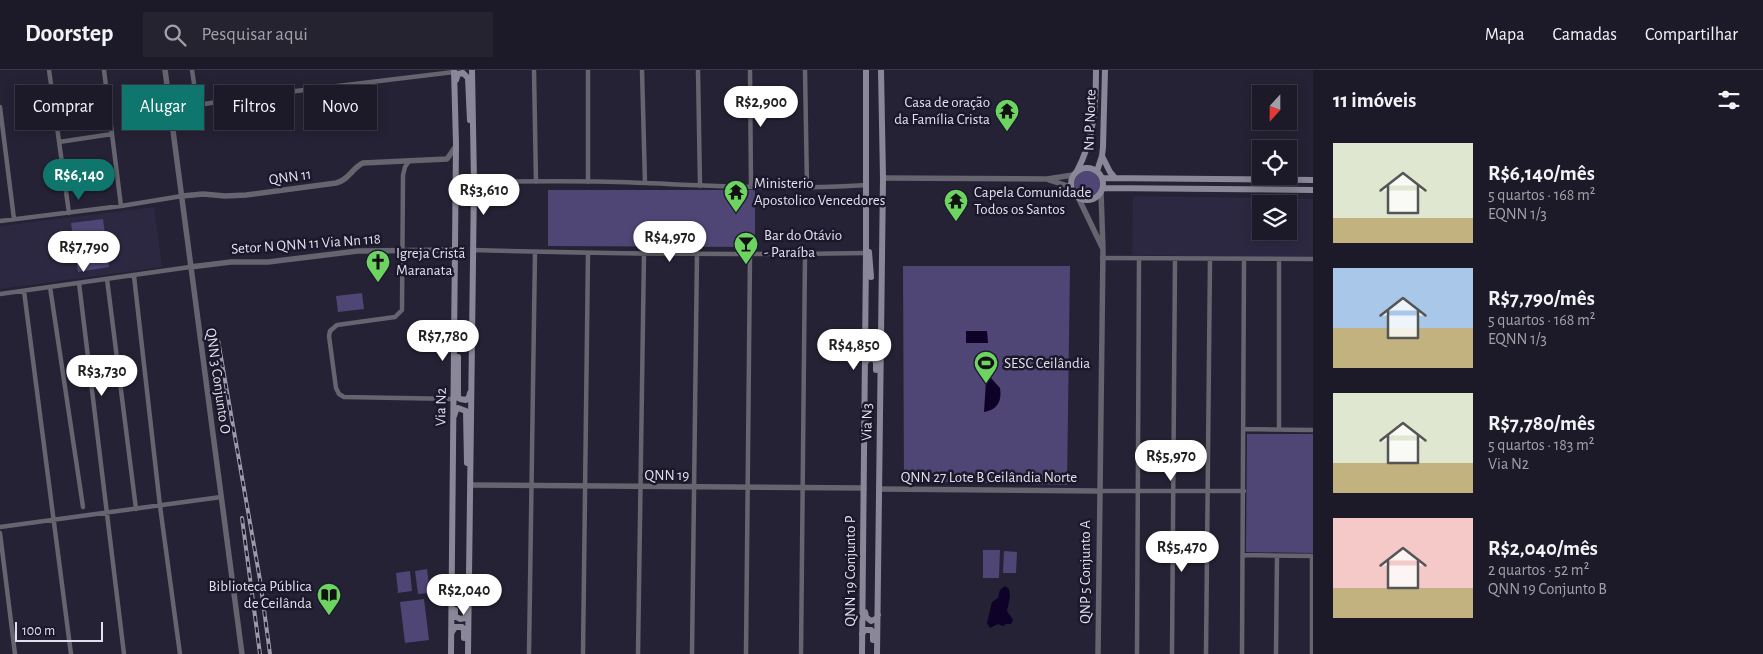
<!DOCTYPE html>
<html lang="pt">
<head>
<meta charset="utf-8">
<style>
  body { margin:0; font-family:"Alegreya Sans",sans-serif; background:#252330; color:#f1f3f6; height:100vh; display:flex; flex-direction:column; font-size:19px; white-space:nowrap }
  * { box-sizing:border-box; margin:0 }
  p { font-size:16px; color:#a0a1a8 }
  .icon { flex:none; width:28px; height:28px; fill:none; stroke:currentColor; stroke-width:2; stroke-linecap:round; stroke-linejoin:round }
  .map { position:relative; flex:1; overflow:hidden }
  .sheet { display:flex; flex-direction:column; background:#1c1a28; width:450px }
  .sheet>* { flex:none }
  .guide { position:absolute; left:15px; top:15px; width:475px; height:45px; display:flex; gap:10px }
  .needle { width:32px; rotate:201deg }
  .buttons { position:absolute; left:1252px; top:15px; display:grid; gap:10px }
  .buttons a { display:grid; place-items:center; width:45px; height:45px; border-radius:0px; background:#1c1a28; box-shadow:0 2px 12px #0003,0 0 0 1px #3a3845; font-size:25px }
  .scale { position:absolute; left:15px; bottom:12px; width:88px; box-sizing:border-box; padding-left:5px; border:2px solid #e1dfec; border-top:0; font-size:14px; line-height:18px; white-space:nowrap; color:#e1dfec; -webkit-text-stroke:4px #1c182b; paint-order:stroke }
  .price { position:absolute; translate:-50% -42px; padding:0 11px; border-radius:18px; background:#fff; color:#222; font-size:16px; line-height:32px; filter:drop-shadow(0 1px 2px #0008) }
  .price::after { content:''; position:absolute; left:50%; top:30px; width:15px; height:11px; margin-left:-8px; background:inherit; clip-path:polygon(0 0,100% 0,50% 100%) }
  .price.on { background:#0f766e; color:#fff }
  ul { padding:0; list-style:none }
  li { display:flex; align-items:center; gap:15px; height:125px; padding:0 20px }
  li span { display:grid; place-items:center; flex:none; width:140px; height:100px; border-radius:0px; color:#555 }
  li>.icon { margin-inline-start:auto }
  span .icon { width:60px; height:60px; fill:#fffc; stroke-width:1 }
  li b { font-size:21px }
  h2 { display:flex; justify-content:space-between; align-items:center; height:60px; padding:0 20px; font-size:21px }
  .chip { padding:0 18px; border-radius:0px; background:#1c1a28; box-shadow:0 2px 12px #0003,0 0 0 1px #3a3845; font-size:18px; line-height:45px }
  .chip.on { background:#0f766e; color:#fff }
  header { display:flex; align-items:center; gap:30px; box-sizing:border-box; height:70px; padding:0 25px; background:#1c1a28; border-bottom:1px solid #3a3845 }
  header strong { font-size:24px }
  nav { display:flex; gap:28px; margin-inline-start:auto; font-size:18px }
  .search { width:350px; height:45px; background:#252330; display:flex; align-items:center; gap:12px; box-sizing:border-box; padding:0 18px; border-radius:0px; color:#a0a1a8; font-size:19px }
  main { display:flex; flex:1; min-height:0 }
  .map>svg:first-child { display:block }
  .built { fill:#2c2841; fill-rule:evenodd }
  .green { fill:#4f4675 }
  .water { fill:#0e0228 }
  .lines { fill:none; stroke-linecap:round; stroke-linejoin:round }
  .minor { stroke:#66646e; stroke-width:4.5 }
  .tertiary { stroke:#66646e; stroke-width:5.5 }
  .secondary { stroke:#8a8898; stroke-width:6 }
  .rail-casing { stroke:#9c9aa9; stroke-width:4 }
  .rail { stroke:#1c182b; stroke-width:2; stroke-dasharray:5.5; stroke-linecap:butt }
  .labels { text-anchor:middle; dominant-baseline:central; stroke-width:5; stroke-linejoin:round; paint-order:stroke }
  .poi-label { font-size:15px; fill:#e1dfec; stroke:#1c182b; text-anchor:start }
  .street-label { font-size:15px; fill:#e1dfec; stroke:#1c182b }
</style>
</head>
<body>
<header>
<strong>Doorstep</strong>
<div class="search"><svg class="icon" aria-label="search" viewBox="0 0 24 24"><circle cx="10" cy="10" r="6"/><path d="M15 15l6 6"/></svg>Pesquisar aqui</div>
<nav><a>Mapa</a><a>Camadas</a><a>Compartilhar</a></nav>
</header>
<main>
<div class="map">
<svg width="1313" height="584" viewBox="0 0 1313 584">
  <rect width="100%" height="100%" fill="#252235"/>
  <path class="built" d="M1133 126 1313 129V188L1132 185ZM1261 134H1289V161H1261Z
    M154 137 162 197 0 219V156Z"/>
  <path class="green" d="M1074 114a13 13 0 1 1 26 0a13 13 0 1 1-26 0Z
    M548 120H755V177L548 176Z
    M103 149 109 197 78 202 71 153Z
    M68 163 71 190 56 192 53 165Z
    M903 196H1070L1067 415 904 411Z
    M362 223 364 239 338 242 336 226Z
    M1247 364H1313V483L1246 482Z
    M983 480H1000L999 508H983Z
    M1004 481 1017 482 1016 503H1003Z
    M427 499 430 523 418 524 415 501Z
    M410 501 412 521 397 523 398 521 396 503Z
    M424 529 429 570 405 573 400 532Z"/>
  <path class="water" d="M966 261H987L988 273H966Z
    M991 308 1000 318C1002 331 998 340 984 342L986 311Z
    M1005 516 1009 519 1010 527 1007 541 1013 550 1011 554H1006L1003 556 998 554 990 558 987 553 992 532 998 528 1000 520Z"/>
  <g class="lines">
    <path class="minor" d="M49 0 69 143
      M104 0 121 136
      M192 0 196 27 198 31 204 34 271 24 454 2
      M534 0 536 112
      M588 0V112
      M642 0 645 113
      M698 0 700 116
      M750 0 751 116
      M805 0 807 117
      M0 37 14 149
      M59 72 112 64
      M409 91 405 97 403 105 402 240 395 247 337 255 330 261 329 266 336 318 339 324 344 327 456 329
      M474 112C531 111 589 110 646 113 719 116 793 120 867 115
      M0 151 121 136 182 126
      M473 180C604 184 735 185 866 183
      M1102 188 1313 189
      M134 206 160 436 180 584
      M107 209 136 439
      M79 213 124 584
      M50 217 83 437
      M24 221 71 584
      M0 224 190 197
      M1244 359 1313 360
      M1279 359V190
      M1098 421H1244
      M0 457 221 427
      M0 463 15 584
      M1243 485 1313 486
      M529 584 535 182
      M583 584 588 183
      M638 584 644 183
      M692 584 697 183
      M746 584 750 184
      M801 584 805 185
      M1137 584 1139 189
      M1172 584 1175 189
      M1206 584 1210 189
      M1242 584 1244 189
      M1276 584 1277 486
      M1312 584V486"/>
    <path class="tertiary" d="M165 0 242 584
      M883 108 1047 109 1073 105
      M1049 110 1071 117
      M182 126 203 124 225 126 246 125 336 113C349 110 352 98 363 93L447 89 456 76
      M1078 127 1102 177
      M190 197 231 192H268L358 181 455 180
      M470 415 864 418
      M880 419 1098 421
      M1098 584 1103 179 1101 122"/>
    <path class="secondary" d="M456 10 458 4 463 3 468 8 470 50
      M1102 86 1110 102 1115 108
      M1071 114a16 16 0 1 1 32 0a16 16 0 1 1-32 0Z
      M1077 101C1094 69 1096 36 1096 0
      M1097 101 1102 86 1103 77 1105 0
      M1102 108 1313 110
      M1103 118 1313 120
      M869 182 871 207
      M869 269 870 276 872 279H878L881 274
      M458 287V327L460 329 466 330 469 327 470 323
      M865 293 868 289H874L876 292V300
      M454 346 456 340 458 338 466 341 467 393
      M455 540V546L460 549 465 548 467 543
      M865 542 866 547 871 551 876 549 878 545
      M452 562 455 557H462L464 560V568
      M862 564 865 560H871L873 563V570
      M451 584 456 74 454 0
      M468 584 474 112 472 0
      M862 584 866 183V0
      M877 584 883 108 881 0"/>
    <defs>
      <path id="rail" d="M218 270 260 510 270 584
        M242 448 260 584"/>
    </defs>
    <use href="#rail" class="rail-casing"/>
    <use href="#rail" class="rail"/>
  </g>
  <defs>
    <symbol id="temple-pin" viewBox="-11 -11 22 30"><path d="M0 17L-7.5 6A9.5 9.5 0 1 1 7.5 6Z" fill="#6dd361" stroke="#1c182b"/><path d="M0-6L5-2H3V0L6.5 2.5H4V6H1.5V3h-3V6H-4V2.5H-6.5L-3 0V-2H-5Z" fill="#111"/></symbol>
    <symbol id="bar-pin" viewBox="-11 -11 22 30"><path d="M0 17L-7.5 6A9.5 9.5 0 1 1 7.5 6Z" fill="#6dd361" stroke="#1c182b"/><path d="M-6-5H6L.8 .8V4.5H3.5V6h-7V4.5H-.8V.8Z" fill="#111"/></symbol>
    <symbol id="church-pin" viewBox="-11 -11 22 30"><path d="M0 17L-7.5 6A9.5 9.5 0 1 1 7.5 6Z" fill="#6dd361" stroke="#1c182b"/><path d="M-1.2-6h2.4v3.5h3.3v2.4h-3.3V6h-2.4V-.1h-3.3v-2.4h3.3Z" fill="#111"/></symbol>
    <symbol id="stadium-pin" viewBox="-11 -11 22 30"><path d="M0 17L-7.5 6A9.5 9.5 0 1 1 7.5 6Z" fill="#6dd361" stroke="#1c182b"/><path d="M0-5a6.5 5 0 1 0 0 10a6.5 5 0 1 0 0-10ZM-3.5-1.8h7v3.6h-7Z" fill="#111"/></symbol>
    <symbol id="library-pin" viewBox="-11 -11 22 30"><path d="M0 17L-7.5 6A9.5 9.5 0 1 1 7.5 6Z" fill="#6dd361" stroke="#1c182b"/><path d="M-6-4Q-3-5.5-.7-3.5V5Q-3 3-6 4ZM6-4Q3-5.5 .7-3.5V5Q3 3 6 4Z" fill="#111"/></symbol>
  </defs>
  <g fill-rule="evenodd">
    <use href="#temple-pin" x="993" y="27" width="28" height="38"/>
    <use href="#temple-pin" x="722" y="108" width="28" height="38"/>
    <use href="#temple-pin" x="942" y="117" width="28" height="38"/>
    <use href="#bar-pin" x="732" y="160" width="28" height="38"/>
    <use href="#church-pin" x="364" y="178" width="28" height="38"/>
    <use href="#stadium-pin" x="972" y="279" width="28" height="38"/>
    <use href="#library-pin" x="315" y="511" width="28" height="38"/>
  </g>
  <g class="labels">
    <g class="poi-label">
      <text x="990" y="32" text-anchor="end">Casa de oração<tspan x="990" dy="17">da Família Crista</tspan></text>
      <text x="754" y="113">Ministerio<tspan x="754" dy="17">Apostolico Vencedores</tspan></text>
      <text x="974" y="122">Capela Comunidade<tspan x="974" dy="17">Todos os Santos</tspan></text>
      <text x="764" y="165">Bar do Otávio<tspan x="764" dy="17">- Paraíba</tspan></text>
      <text x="396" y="183">Igreja Cristã<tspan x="396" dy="17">Maranata</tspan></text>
      <text x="1004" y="293">SESC Ceilândia</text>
      <text x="312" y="516" text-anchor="end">Biblioteca Pública<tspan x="312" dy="17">de Ceilânda</tspan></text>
    </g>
    <g class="street-label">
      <text transform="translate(1090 50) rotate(-88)">N1 P Norte</text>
      <text transform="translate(290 107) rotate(-8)">QNN 11</text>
      <text transform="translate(306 174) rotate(-4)">Setor N QNN 11 Via Nn 118</text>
      <text transform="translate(218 311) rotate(82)">QNN 3 Conjunto O</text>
      <text transform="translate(441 337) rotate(-89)">Via N2</text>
      <text transform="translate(867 352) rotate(-89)">Via N3</text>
      <text x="667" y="405">QNN 19</text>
      <text x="989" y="407">QNN 27 Lote B Ceilândia Norte</text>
      <text transform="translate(850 501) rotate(-90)">QNN 19 Conjunto P</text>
      <text transform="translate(1085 502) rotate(-90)">QNP 5 Conjunto A</text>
    </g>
  </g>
</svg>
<div class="buttons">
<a><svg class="needle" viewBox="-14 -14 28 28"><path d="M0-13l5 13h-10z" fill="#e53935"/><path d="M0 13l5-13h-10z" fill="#a0a1a8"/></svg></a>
<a><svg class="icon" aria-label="locate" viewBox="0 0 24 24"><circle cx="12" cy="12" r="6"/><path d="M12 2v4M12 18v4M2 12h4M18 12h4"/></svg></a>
<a><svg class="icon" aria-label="layers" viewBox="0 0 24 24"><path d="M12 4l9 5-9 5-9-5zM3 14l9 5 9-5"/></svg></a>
</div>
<div class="scale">100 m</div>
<b class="price" style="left:761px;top:58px">R$2,900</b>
<b class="price on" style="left:79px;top:131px">R$6,140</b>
<b class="price" style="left:484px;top:146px">R$3,610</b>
<b class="price" style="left:670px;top:193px">R$4,970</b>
<b class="price" style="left:84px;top:203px">R$7,790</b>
<b class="price" style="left:443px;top:292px">R$7,780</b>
<b class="price" style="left:854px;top:301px">R$4,850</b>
<b class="price" style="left:102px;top:327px">R$3,730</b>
<b class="price" style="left:1171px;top:412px">R$5,970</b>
<b class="price" style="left:1182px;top:503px">R$5,470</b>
<b class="price" style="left:464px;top:546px">R$2,040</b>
<div class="guide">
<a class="chip">Comprar</a>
<a class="chip on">Alugar</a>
<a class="chip">Filtros</a>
<a class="chip">Novo</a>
</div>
</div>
<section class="sheet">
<h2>11 imóveis<svg class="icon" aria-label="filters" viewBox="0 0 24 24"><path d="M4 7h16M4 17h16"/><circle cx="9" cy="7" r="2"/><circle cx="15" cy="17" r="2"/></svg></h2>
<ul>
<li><span style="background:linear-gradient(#dfe7d0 75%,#c2b280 0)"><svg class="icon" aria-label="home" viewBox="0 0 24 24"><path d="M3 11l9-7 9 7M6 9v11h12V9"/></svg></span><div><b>R$6,140/mês</b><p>5 quartos · 168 m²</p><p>EQNN 1/3</p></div></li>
<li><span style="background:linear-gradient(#a9c7e8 60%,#c2b280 0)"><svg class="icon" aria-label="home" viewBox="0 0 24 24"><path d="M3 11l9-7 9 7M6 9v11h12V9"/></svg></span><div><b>R$7,790/mês</b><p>5 quartos · 168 m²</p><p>EQNN 1/3</p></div></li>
<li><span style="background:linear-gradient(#dfe7d0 70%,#c2b280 0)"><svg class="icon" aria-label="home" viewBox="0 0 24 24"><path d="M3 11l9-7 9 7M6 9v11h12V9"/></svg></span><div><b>R$7,780/mês</b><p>5 quartos · 183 m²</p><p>Via N2</p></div></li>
<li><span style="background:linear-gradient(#f6c9c9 70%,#c2b280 0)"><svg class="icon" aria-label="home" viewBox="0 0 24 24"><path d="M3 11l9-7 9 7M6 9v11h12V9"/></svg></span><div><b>R$2,040/mês</b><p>2 quartos · 52 m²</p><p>QNN 19 Conjunto B</p></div></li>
</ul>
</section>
</main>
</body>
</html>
